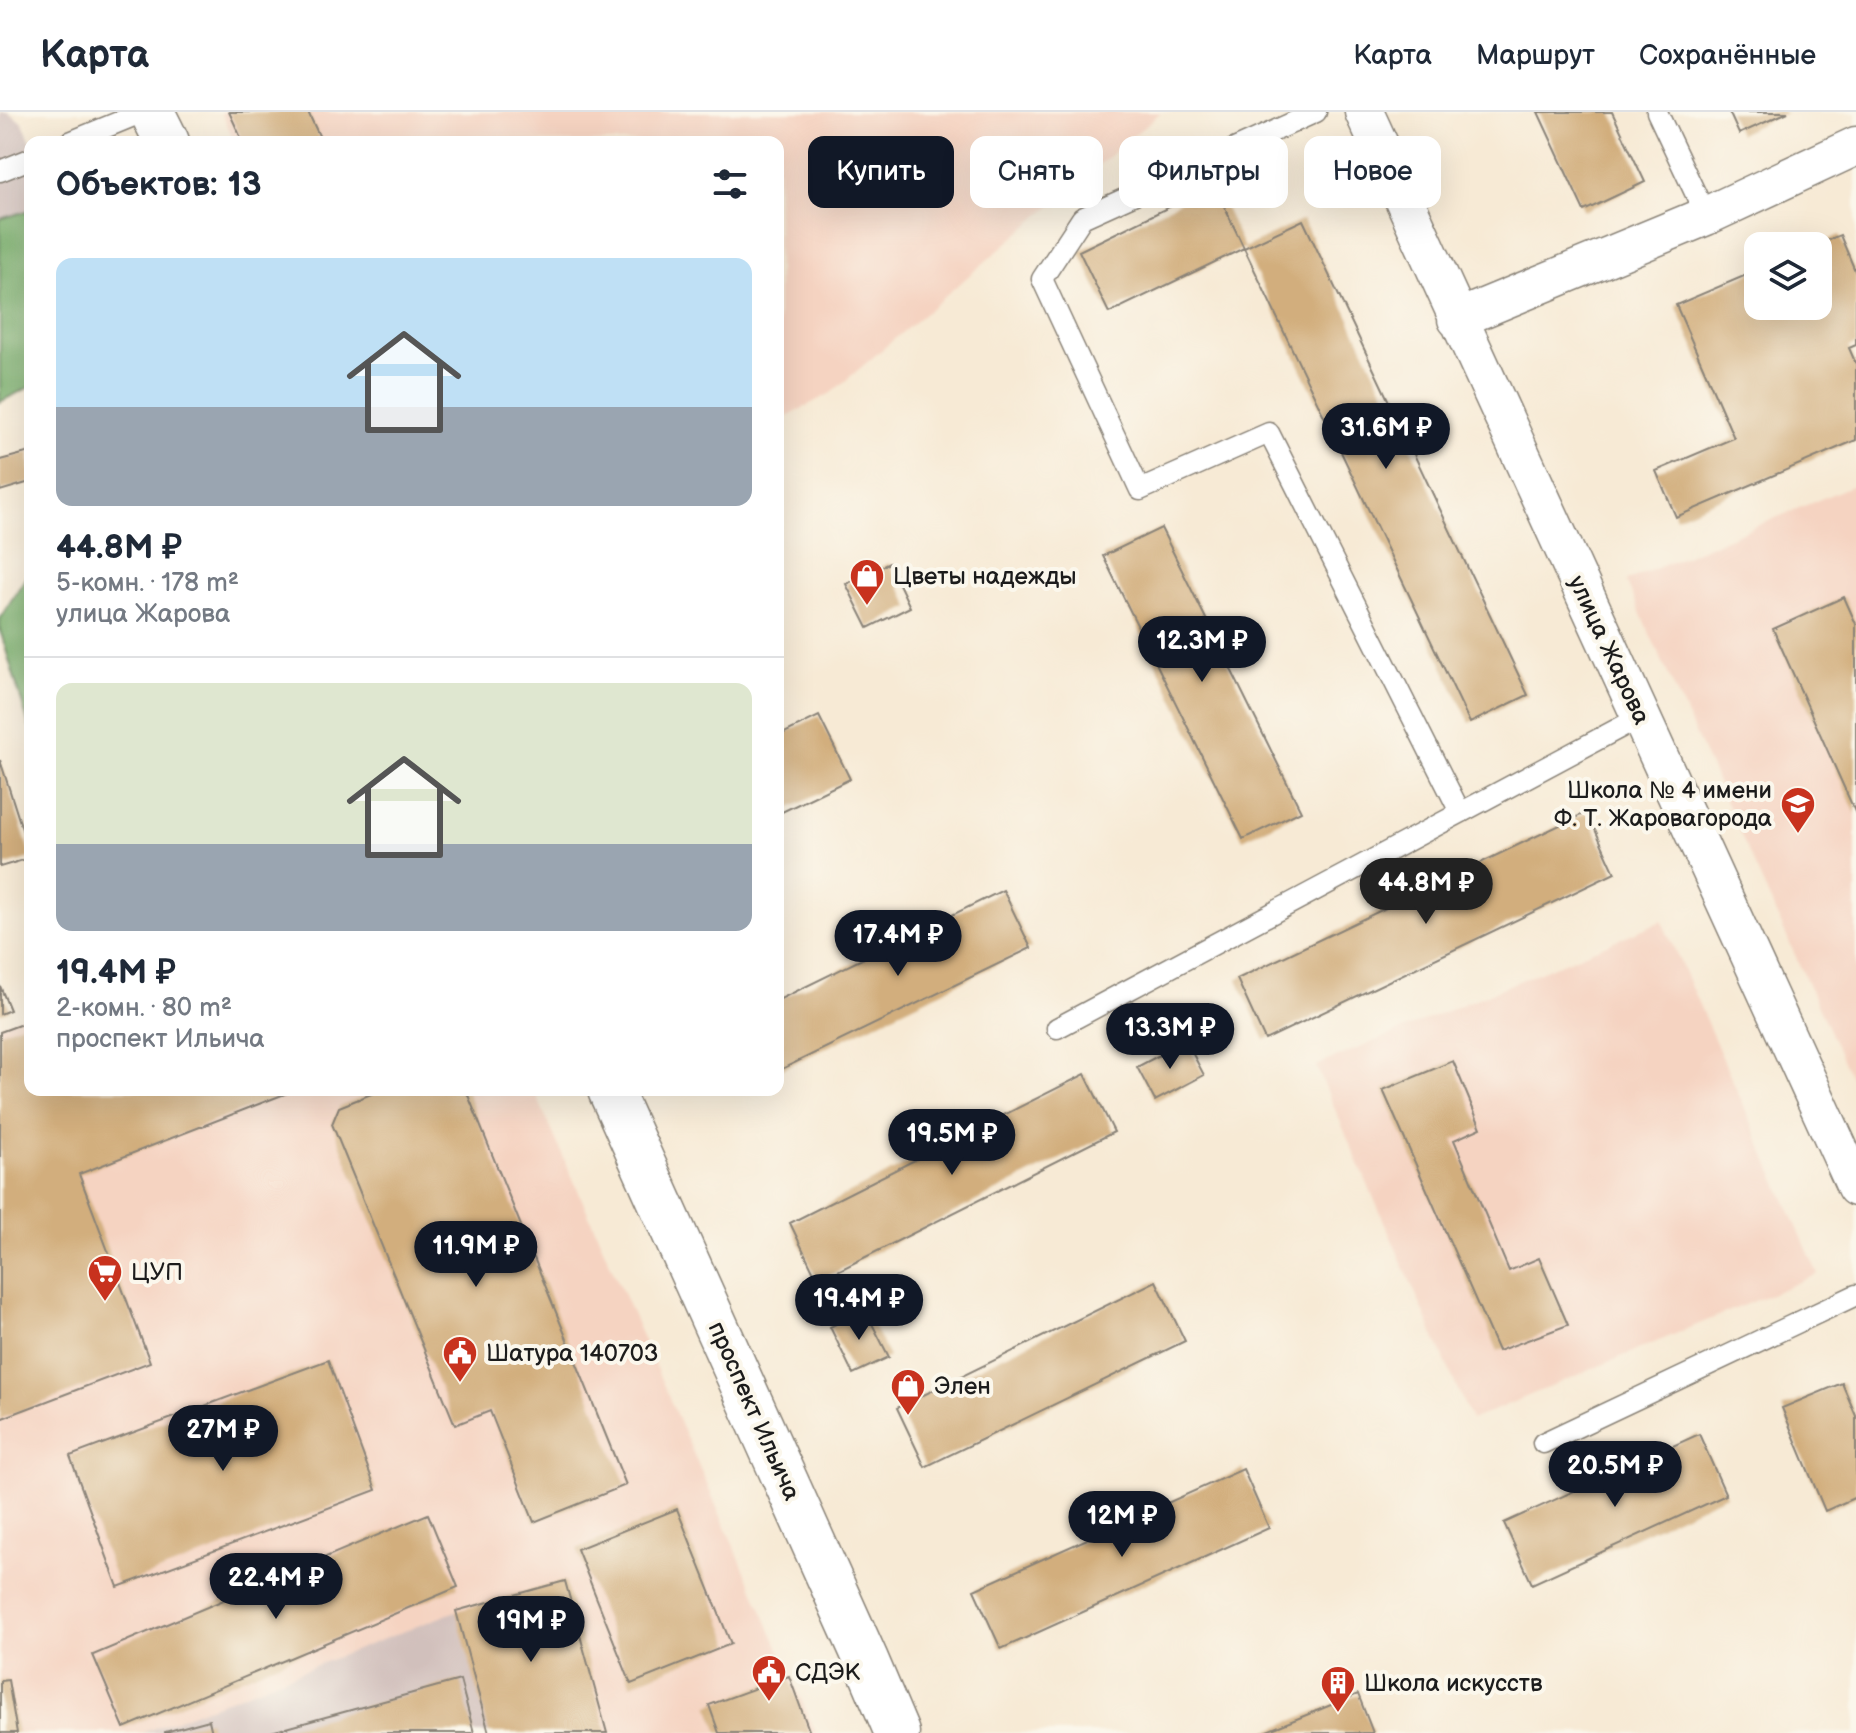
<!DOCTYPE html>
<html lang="ru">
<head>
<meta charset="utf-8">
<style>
  body { margin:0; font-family:"Balsamiq Sans",sans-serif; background:#f2f2f3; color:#1f2937; height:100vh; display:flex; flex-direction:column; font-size:30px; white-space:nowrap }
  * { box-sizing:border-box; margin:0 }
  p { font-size:26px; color:#747a83 }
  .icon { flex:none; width:44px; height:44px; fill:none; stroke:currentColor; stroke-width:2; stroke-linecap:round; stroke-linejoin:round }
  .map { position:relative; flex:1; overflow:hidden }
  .panel { position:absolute; left:24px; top:24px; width:760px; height:960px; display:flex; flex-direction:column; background:#fff; border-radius:16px; box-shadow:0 8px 32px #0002 }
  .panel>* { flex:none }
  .top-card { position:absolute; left:808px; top:24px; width:760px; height:72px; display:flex; gap:16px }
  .tools { position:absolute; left:1744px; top:120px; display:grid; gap:16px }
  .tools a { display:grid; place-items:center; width:88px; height:88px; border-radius:16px; background:#fff; box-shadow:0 8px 32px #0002; font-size:40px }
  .price { position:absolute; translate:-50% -68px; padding:0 18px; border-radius:28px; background:#111827; color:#fff; font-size:26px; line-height:52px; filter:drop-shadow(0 2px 4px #0008) }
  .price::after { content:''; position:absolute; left:50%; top:48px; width:24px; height:18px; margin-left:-12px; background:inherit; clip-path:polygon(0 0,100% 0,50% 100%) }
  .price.on { background:#222; color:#fff }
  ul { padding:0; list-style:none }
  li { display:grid; align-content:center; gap:16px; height:424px; padding:0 32px }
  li+li { border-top:2px solid #e0e1e3 }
  li span { display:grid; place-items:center; height:248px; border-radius:16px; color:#555 }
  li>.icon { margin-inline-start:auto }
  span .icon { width:144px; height:144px; fill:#fffc; stroke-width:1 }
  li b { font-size:34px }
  h2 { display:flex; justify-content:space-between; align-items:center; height:96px; padding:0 32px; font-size:34px }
  .chip { padding:0 28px; border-radius:16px; background:#fff; box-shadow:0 8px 32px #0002; font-size:28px; line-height:72px }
  .chip.on { background:#111827; color:#fff }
  header { display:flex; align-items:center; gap:48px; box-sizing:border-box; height:112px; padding:0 40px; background:#fff; border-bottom:2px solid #e0e1e3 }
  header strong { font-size:38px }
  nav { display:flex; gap:44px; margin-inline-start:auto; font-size:28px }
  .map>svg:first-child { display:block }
  .built { fill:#f5d3c1 }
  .industrial { fill:#d1c0bc }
  .forest { fill:#74ab68; stroke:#486442; stroke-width:2 }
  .building { fill:#d2ae7d }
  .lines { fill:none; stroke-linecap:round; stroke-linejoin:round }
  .service-casing { stroke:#8a8378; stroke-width:23 }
  .minor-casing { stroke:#8a8378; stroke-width:41 }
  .tertiary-casing { stroke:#8a8378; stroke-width:47 }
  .service { stroke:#fff; stroke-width:20 }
  .minor { stroke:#fff; stroke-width:38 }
  .tertiary { stroke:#fff; stroke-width:44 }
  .labels { text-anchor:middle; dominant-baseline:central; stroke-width:8; stroke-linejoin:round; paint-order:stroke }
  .poi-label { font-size:24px; fill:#1c1c1c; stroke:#fbf7ec; text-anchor:start }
  .street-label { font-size:24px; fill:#1c1c1c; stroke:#fbf7ec }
</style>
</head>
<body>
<header>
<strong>Карта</strong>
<nav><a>Карта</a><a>Маршрут</a><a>Сохранённые</a></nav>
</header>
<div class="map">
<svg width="1856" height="1621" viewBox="0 0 1856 1621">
  <rect width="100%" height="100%" fill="#fbf7ec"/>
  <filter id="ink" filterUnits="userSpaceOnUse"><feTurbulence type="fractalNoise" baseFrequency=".0125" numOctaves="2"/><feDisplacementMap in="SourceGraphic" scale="16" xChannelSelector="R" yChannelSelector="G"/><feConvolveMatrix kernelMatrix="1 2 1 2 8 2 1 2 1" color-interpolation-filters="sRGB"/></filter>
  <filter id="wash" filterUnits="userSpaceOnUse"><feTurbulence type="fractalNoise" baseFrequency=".006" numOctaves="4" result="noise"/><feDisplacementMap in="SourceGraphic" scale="32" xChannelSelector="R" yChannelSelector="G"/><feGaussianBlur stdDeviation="1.8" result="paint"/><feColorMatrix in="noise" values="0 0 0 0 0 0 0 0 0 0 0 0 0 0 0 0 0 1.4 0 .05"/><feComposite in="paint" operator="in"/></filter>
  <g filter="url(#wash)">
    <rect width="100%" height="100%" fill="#f7ead5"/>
    <path class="built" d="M221 0H1161L831 281 778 309V30H235Z
      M1856 372V978L1626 469Z
      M1662 809 1818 1162 1471 1308 1316 954Z
      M30 901V978H534L816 1621H0V913Z"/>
    <path class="industrial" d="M0 0H8L23 11 31 30 30 256 0 269Z
      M456 1499 489 1621H142Z"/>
    <path class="forest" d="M30 98V275L0 290V107Z
      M30 464V617L0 518V506L26 465Z"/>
    <g id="blocks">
      <path class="building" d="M229 0H308L322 30H243Z
        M1538 0H1612L1645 70 1584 99Z
        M1729 0H1788L1739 22Z
        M1214 73 1244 136 1109 201 1079 139Z
        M1303 108 1528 583 1470 611 1244 136Z
        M1840 123 1856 161V233L1849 236 1856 252V328L1676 405 1656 359 1734 326 1676 193 1758 158V194H1818V132Z
        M30 340V370L0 379V348Z
        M1161 416 1301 699 1243 727 1103 444Z
        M889 451 910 495 868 516 846 472Z
        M1844 485 1856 512V702L1773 517Z
        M819 604 850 667 778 702V624Z
        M0 648 30 742V746L0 755Z
        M1587 700 1615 761 1265 928 1237 867Z
        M1003 778 1031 836 778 959V888Z
        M0 874 10 898 0 902Z
        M30 909V978H295L79 1062 150 1250 0 1307V920Z
        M1186 929 1204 963 1155 989 1137 955Z
        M1453 949 1481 1016 1454 1028 1509 1159 1539 1146 1568 1213 1498 1239 1383 978Z
        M1085 962 1114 1020 818 1169 790 1111Z
        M381 978H466L626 1373 534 1410 490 1299 455 1313 332 1012 339 995Z
        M1156 1169 1185 1229 925 1355 897 1296Z
        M865 1198 889 1245 853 1262 830 1215Z
        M328 1248 376 1378 118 1475 70 1344Z
        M1842 1271 1856 1304V1385L1825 1399 1782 1296Z
        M1699 1322 1726 1383 1532 1472 1504 1411Z
        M1243 1357 1269 1416 1001 1537 974 1478Z
        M677 1397 731 1532 631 1572 577 1437Z
        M428 1402 458 1475 124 1616 93 1543Z
        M565 1469 607 1621H489L456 1499Z
        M789 1564 810 1621H719L709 1593Z
        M8 1568 17 1621H0V1569Z
        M460 1568 474 1621H271V1620Z
        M1358 1582 1373 1621H1262Z
        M209 1608 212 1621H165V1620Z"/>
    </g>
  </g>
  <g filter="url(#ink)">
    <use href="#blocks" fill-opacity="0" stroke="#8a8378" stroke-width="2"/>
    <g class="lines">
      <defs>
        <path id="service" d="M1316 0 1082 106 1042 167 1140 378 1269 321 1460 700
          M1657 0 1706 104
          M70 30 143 0
          M0 59 30 47
          M1057 916 1640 605
          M1543 1331 1856 1183"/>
        <path id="minor" d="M1364 0 1856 1075
          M1457 207 1706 104 1856 34"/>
        <path id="tertiary" d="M152 0 167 30
          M610 978 866 1548 897 1621"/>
      </defs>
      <use href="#service" class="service-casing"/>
      <use href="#minor" class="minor-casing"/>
      <use href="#tertiary" class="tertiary-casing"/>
      <use href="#service" class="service"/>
      <use href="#minor" class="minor"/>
      <use href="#tertiary" class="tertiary"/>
    </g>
  </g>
  <defs>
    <symbol id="shop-pin" viewBox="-11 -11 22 30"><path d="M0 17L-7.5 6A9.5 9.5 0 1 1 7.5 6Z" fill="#c8321e" stroke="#fbf7ec"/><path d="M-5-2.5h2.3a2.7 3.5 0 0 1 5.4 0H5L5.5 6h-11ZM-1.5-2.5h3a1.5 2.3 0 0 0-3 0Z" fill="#fff"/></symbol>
    <symbol id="school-pin" viewBox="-11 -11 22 30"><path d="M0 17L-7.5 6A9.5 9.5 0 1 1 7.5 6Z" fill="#c8321e" stroke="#fbf7ec"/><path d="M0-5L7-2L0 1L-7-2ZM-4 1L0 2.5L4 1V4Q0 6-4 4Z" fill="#fff"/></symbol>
    <symbol id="supermarket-pin" viewBox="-11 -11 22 30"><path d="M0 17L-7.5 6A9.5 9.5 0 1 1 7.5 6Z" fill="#c8321e" stroke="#fbf7ec"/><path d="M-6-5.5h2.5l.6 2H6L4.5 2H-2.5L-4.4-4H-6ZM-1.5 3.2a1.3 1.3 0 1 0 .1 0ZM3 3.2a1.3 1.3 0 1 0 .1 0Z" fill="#fff"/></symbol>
    <symbol id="civic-pin" viewBox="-11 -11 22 30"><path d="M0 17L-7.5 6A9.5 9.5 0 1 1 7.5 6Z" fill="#c8321e" stroke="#fbf7ec"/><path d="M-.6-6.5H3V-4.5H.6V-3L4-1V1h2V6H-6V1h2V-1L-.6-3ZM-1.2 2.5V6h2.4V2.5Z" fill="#fff"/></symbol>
    <symbol id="building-pin" viewBox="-11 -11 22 30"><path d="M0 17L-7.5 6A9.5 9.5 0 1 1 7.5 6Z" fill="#c8321e" stroke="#fbf7ec"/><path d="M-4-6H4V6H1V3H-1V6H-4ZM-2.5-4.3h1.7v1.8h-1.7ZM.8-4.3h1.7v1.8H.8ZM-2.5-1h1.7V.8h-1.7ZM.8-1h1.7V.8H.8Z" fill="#fff"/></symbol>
  </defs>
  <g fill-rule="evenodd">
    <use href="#shop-pin" x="847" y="444" width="40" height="54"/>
    <use href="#school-pin" x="1778" y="672" width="40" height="54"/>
    <use href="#supermarket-pin" x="85" y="1140" width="40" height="54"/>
    <use href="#civic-pin" x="440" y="1221" width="40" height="54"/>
    <use href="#shop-pin" x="888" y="1254" width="40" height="54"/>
    <use href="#civic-pin" x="749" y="1540" width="40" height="54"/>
    <use href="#building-pin" x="1318" y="1551" width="40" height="54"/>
  </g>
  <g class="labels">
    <g class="poi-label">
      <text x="893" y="464">Цветы надежды</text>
      <text x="1772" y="678" text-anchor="end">Школа № 4 имени<tspan x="1772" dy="28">Ф. Т. Жаровагорода</tspan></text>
      <text x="131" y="1160">ЦУП</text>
      <text x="486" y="1241">Шатура 140703</text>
      <text x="934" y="1274">Элен</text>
      <text x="795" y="1560">СДЭК</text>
      <text x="1364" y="1571">Школа искусств</text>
    </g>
    <g class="street-label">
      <text transform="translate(1609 538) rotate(65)">улица Жарова</text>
      <text transform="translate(754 1299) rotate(66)">проспект Ильича</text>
    </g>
  </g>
</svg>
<div class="tools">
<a><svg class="icon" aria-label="layers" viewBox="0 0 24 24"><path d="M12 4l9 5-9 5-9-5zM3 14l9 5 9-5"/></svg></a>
</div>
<b class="price" style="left:1386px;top:359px">31.6M ₽</b>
<b class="price" style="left:1202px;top:572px">12.3M ₽</b>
<b class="price on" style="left:1426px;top:814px">44.8M ₽</b>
<b class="price" style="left:898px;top:866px">17.4M ₽</b>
<b class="price" style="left:1170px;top:959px">13.3M ₽</b>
<b class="price" style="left:952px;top:1065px">19.5M ₽</b>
<b class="price" style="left:476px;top:1177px">11.9M ₽</b>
<b class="price" style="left:859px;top:1230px">19.4M ₽</b>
<b class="price" style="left:223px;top:1361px">27M ₽</b>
<b class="price" style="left:1615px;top:1397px">20.5M ₽</b>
<b class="price" style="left:1122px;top:1447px">12M ₽</b>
<b class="price" style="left:276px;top:1509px">22.4M ₽</b>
<b class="price" style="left:531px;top:1552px">19M ₽</b>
<div class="top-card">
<a class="chip on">Купить</a>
<a class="chip">Снять</a>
<a class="chip">Фильтры</a>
<a class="chip">Новое</a>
</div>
<section class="panel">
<h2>Объектов: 13<svg class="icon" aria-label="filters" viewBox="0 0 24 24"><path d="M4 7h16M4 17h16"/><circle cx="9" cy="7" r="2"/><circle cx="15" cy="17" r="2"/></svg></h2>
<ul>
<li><span style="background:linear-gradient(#bfe0f5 60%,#9aa5b1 0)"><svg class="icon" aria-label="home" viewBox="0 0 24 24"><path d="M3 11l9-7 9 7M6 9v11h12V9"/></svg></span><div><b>44.8M ₽</b><p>5-комн. · 178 m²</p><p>улица Жарова</p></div></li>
<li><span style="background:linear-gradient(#dfe7d0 65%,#9aa5b1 0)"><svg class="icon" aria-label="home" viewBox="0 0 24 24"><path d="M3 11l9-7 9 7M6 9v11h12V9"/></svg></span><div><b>19.4M ₽</b><p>2-комн. · 80 m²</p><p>проспект Ильича</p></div></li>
</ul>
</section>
</div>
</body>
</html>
